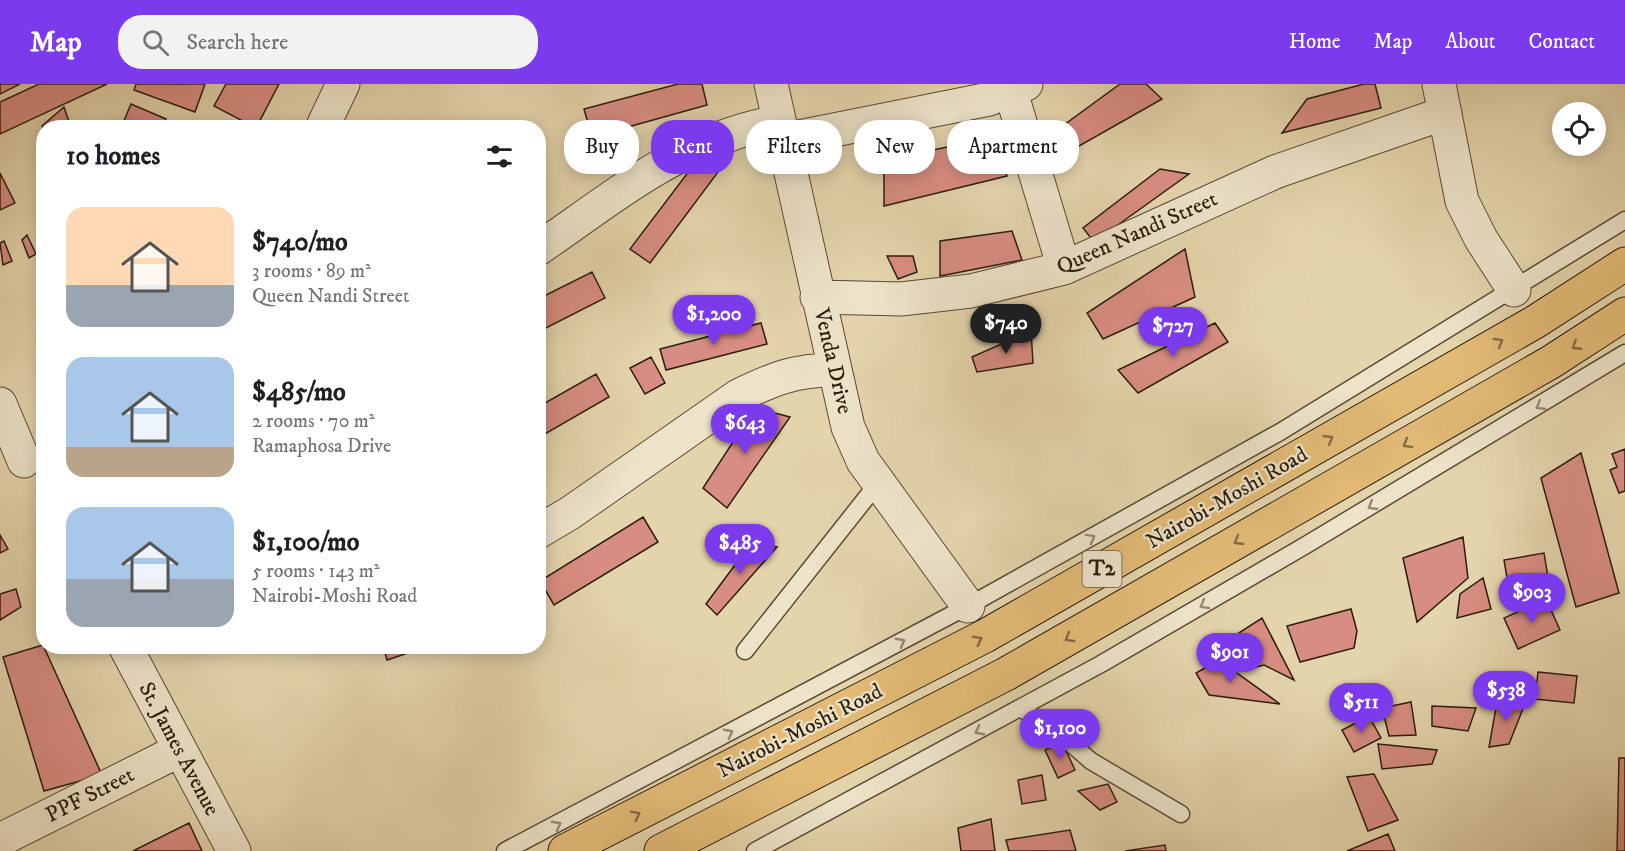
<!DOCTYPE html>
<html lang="en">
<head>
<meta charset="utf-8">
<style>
  body { margin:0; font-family:"IM FELL DW Pica",serif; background:#f2f2f2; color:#202124; height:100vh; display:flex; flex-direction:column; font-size:22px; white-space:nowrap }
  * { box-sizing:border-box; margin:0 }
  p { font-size:20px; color:#757577 }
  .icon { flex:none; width:33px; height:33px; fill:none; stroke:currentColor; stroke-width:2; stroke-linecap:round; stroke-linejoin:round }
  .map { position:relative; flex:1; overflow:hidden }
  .details { position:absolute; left:36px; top:36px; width:510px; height:534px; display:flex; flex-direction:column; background:#fff; border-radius:24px; box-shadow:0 3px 15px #0003 }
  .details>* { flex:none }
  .top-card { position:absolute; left:564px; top:36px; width:570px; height:54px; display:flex; gap:12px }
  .buttons { position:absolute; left:1552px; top:18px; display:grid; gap:12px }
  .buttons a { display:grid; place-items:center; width:54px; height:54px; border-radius:50%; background:#fff; box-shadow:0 3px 15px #0003; font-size:30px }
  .price { position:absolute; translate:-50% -51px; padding:0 14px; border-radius:21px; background:#7c3aed; color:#fff; font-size:20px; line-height:39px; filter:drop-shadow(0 2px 3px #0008) }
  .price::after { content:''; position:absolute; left:50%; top:36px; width:18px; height:14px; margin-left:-9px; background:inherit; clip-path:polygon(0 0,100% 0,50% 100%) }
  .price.selected { background:#222; color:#fff }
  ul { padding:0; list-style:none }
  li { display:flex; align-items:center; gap:18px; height:150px; padding:0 30px }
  li span { display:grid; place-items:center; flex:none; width:168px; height:120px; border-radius:18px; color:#555 }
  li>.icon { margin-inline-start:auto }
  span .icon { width:72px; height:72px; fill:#fffc; stroke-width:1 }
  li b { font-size:26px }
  h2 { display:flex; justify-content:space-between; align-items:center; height:72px; padding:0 30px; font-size:26px }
  .pill { padding:0 21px; border-radius:24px; background:#fff; box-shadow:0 3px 15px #0003; font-size:21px; line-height:54px }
  .pill.selected { background:#7c3aed; color:#fff }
  header { display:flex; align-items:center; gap:36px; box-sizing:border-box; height:84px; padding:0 30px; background:#7c3aed; color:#fff }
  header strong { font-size:28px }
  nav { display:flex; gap:33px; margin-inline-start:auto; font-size:21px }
  .search { width:420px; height:54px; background:#f2f2f2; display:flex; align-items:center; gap:15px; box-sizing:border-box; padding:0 21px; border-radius:24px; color:#757577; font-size:22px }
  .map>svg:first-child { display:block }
  .building { fill:#d88d82; stroke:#2a1d0d; stroke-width:1.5 }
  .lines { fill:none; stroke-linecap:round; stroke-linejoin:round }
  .lane-casing { stroke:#584b35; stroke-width:19 }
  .street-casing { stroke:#584b35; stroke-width:35 }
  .highway-casing { stroke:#2a1d0d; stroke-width:35 }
  .lane { stroke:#ede3c9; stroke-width:16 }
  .street { stroke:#ede3c9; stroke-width:33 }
  .highway { stroke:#e2ba76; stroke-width:33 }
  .oneway { stroke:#866c42 }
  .oneway2 { stroke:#958a74 }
  .labels { text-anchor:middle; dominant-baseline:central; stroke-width:4.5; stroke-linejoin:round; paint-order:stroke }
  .shield { fill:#ede3c9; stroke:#645845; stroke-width:1.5 }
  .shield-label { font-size:21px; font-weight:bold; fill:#2a1d0d }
  .street-label { font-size:22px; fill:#2a1d0d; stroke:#ede3c9 }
</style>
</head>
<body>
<header>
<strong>Map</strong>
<div class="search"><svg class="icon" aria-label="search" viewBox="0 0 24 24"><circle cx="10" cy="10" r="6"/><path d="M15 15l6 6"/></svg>Search here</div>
<nav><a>Home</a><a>Map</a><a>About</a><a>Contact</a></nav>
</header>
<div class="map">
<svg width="1625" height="767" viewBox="0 0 1625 767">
  <rect width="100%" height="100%" fill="#e4d4ac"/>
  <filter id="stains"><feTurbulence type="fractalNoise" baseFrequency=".00333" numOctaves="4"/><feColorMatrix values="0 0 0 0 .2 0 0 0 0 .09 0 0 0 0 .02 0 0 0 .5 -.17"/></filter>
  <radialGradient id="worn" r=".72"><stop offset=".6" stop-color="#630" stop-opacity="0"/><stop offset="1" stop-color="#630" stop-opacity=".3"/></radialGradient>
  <path class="building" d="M0 0H20L0 10Z
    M39 0H107L0 50V18Z
    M136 0H205L195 28 134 6Z
    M226 0H279L256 44 214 22Z
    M678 0H702L707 21 592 53 584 25Z
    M1120 0H1146L1162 15 1065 70 1053 49Z
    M1364 0H1375L1381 24 1282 49 1307 15Z
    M131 20 166 35 162 44H121Z
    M64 23 71 44H44V46L42 42Z
    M991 53 1007 92 884 122V77Z
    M705 66 724 80 650 179 630 165Z
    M1160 85 1189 90 1094 158 1083 144Z
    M0 89 15 119 0 126Z
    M1012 147 1022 176 940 192V157Z
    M27 151 36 170 29 174 22 156Z
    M4 157 12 177 3 181 0 159Z
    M1185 165 1195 213 1103 255 1087 229Z
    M887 172H913L917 188 898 195Z
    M592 188 605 214 538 248V215Z
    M761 239 767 260 666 286 660 265Z
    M1215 239 1228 258 1138 309 1118 286Z
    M1031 247 1033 279 977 288 972 273Z
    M651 273 665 299 645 310 630 284Z
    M596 290 609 313 538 354V323Z
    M755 324 790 333 727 424 703 404Z
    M1625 365V407L1619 409 1610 386 1617 383 1612 370Z
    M1581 369 1619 509 1576 523 1541 394Z
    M643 433 658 458 554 521 540 497Z
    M0 451 8 465 0 469Z
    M1463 453 1468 494 1417 538 1403 474Z
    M752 458 777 463 717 531 706 520Z
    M1544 469 1550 505 1510 511 1504 476Z
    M1483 494 1491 525 1457 534 1460 510Z
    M16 505 21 523 0 536V510Z
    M1546 515 1560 546 1518 565 1504 534Z
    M1351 525 1357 547 1354 564 1300 578 1287 542Z
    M1262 534 1294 596 1264 581 1249 585 1231 554Z
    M43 561 102 691 44 707 3 573Z
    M383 562H429L387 576Z
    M1219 576 1280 620 1209 611 1196 589Z
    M1538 588 1577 592 1574 619 1535 615Z
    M1526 617 1509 660 1489 663 1497 618Z
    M1411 618 1416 651 1389 652 1382 624Z
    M1432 622 1476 624 1468 647 1432 642Z
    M1369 632 1381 654 1354 668 1342 646Z
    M1062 658 1075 686 1058 694 1045 666Z
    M1378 660 1437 666 1432 680 1382 685Z
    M1619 674H1625V767H1617Z
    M1374 690 1398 736 1368 747 1347 693Z
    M1042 691 1046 716 1022 720 1018 696Z
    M1108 700 1117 718 1100 726 1078 707Z
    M991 735 995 767H961L958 744Z
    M189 739 202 767H133Z
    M1070 746 1076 767H1009L1006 756Z
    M1388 750 1395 767H1347Z
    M1165 761 1166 767H1125Z"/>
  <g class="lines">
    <defs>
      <path id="lane" d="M745 567 878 399
        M1022 625 1060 650 1091 677 1181 730
        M505 767 968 522 1280 348 1625 136
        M755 767 1101 580 1306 461 1625 269"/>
      <path id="street" d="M771 0 848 343 863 377 968 522
        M1439 0 1462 117 1481 155 1514 206
        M1011 8 1064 184
        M322 44 343 0
        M784 56 989 15 1026 0
        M538 165C617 111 683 54 779 38
        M817 213 901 215 971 207 1064 184 1275 88 1445 29
        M0 320 24 377
        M538 448 570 429 738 312C773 295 795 286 834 286
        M125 562 234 767
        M0 756 180 666"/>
      <path id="highway" d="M565 767 985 552 1535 238 1625 180
        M661 767 1006 590 1551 278 1625 230"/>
    </defs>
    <use href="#lane" class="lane-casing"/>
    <use href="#street" class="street-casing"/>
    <use href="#highway" class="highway-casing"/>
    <use href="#lane" class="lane"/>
    <use href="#street" class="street"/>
    <use href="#highway" class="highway"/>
  </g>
  <defs><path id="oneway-chevron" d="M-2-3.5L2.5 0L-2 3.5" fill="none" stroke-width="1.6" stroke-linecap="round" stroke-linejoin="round" transform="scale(1.5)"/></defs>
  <g class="oneway">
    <use href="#oneway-chevron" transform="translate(1499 258) rotate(-30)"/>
    <use href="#oneway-chevron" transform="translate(1576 262) rotate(147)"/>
    <use href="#oneway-chevron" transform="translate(1329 355) rotate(-30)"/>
    <use href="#oneway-chevron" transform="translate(1407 360) rotate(150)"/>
    <use href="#oneway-chevron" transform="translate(1238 457) rotate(150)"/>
    <use href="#oneway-chevron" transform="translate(1069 554) rotate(150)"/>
    <use href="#oneway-chevron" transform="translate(978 556) rotate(-27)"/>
    <use href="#oneway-chevron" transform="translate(636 731) rotate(-27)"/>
  </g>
  <g class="oneway2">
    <use href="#oneway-chevron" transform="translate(1540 322) rotate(149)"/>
    <use href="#oneway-chevron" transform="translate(1372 422) rotate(149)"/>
    <use href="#oneway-chevron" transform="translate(1091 454) rotate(-29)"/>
    <use href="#oneway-chevron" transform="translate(1204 521) rotate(150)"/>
    <use href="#oneway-chevron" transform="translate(901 558) rotate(-28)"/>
    <use href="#oneway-chevron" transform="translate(979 647) rotate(152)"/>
    <use href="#oneway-chevron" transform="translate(729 649) rotate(-28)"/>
    <use href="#oneway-chevron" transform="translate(557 741) rotate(-28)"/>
  </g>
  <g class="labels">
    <rect class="shield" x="1082.5" y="467" width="39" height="36" rx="4.5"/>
    <g class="shield-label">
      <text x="1102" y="485">T2</text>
    </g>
    <g class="street-label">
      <text transform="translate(1137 149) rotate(-24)">Queen Nandi Street</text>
      <text transform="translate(833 277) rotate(77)">Venda Drive</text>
      <text transform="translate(1227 414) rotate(-30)">Nairobi-Moshi Road</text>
      <text transform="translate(800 647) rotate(-27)">Nairobi-Moshi Road</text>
      <text transform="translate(179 665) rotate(62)">St. James Avenue</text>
      <text transform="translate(90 711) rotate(-27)">PPF Street</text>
    </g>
  </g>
  <rect width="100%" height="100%" filter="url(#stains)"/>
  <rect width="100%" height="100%" fill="url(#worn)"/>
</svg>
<div class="buttons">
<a><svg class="icon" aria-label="locate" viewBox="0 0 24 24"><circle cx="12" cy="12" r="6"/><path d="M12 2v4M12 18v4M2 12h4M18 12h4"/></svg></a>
</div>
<b class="price" style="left:714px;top:262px">$1,200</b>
<b class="price selected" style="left:1006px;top:271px">$740</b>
<b class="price" style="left:1173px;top:274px">$727</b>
<b class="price" style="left:745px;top:371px">$643</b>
<b class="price" style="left:740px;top:491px">$485</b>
<b class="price" style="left:1532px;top:540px">$903</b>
<b class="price" style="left:1230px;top:600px">$901</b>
<b class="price" style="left:1506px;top:638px">$538</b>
<b class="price" style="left:1361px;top:650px">$511</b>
<b class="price" style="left:1060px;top:676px">$1,100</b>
<div class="top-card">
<a class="pill">Buy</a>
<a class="pill selected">Rent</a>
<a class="pill">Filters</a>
<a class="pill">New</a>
<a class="pill">Apartment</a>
</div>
<section class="details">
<h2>10 homes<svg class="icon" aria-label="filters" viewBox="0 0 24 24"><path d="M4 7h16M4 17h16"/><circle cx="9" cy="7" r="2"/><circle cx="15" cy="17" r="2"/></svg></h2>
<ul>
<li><span style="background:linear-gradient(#ffd9b3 65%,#9aa5b1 0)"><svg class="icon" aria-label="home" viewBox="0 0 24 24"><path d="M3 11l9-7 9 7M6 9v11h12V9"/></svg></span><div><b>$740/mo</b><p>3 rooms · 89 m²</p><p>Queen Nandi Street</p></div></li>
<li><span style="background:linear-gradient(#a9c7e8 75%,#b9a48a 0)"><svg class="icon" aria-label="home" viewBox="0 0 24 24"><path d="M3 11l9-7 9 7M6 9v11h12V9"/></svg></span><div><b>$485/mo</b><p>2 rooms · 70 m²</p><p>Ramaphosa Drive</p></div></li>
<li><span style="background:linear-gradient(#a9c7e8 60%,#9aa5b1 0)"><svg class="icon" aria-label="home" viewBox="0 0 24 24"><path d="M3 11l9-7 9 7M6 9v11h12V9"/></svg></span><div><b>$1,100/mo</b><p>5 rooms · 143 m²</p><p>Nairobi-Moshi Road</p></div></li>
</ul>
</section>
</div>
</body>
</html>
